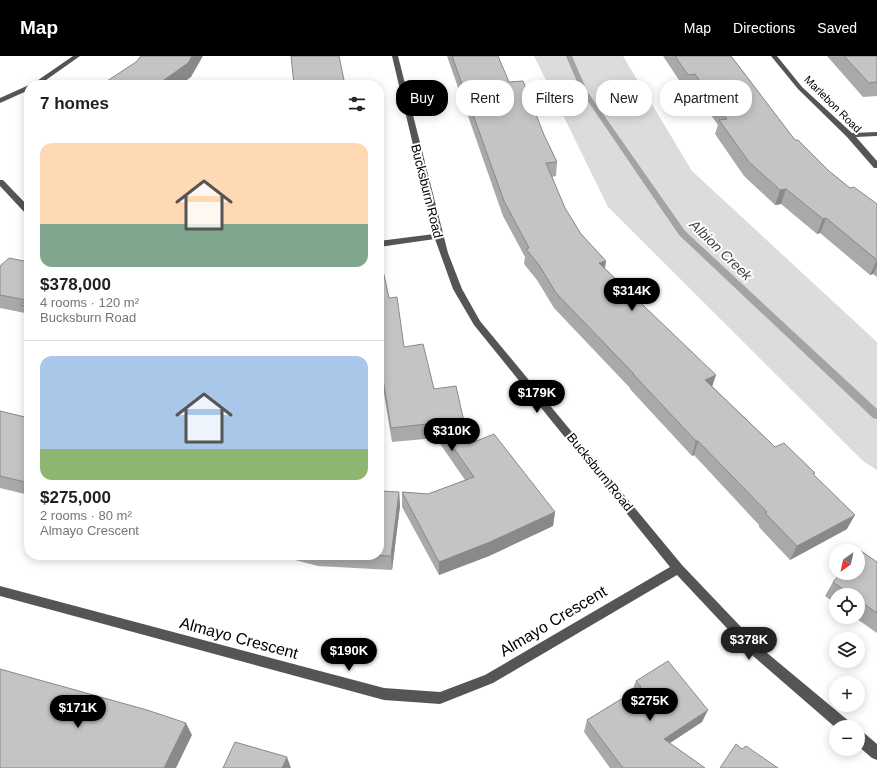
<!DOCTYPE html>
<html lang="en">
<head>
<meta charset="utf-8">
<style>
  body { margin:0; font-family:Helvetica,sans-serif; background:#f6f6f6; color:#202124; height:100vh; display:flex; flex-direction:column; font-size:15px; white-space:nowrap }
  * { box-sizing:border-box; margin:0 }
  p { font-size:13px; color:#757577 }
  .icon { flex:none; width:22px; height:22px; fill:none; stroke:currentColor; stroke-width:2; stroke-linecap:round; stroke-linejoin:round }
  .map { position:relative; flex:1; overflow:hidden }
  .sheet { position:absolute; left:24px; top:24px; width:360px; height:480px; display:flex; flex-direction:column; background:#fff; border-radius:16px; box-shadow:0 2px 10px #0003 }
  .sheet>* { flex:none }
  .top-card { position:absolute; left:396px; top:24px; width:380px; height:36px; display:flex; gap:8px }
  .needle { width:26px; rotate:213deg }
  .buttons { position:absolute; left:829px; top:488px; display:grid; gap:8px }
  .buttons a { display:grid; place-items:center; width:36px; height:36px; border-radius:50%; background:#fff; box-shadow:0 2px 10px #0003; font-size:20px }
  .price { position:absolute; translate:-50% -34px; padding:0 9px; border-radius:14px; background:#000; color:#fff; font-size:13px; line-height:26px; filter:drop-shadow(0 1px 2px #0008) }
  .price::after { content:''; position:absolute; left:50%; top:24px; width:12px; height:9px; margin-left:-6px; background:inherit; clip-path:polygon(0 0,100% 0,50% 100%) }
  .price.selected { background:#222; color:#fff }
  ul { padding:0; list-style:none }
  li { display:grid; align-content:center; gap:8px; height:212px; padding:0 16px }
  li+li { border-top:1px solid #e0e0e0 }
  li span { display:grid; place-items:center; height:124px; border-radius:12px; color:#555 }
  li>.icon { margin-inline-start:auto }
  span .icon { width:72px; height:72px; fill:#fffc; stroke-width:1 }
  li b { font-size:17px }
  h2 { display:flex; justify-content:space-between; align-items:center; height:48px; padding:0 16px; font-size:17px }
  .chip { padding:0 14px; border-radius:16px; background:#fff; box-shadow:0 2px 10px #0003; font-size:14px; line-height:36px }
  .chip.selected { background:#000; color:#fff }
  header { display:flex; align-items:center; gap:24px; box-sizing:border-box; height:56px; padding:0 20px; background:#000; color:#fff }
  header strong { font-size:19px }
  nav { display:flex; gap:22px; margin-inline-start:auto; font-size:14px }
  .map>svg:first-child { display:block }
  .green { fill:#dcdcdc }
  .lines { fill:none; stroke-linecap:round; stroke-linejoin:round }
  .stream { fill:#a3a3a3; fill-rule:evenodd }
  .minor { fill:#555; fill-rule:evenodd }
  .wall { fill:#a9a9a9 }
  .shaded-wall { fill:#898989 }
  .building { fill:#c4c4c4; stroke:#898989 }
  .labels { text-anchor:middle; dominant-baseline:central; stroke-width:4; stroke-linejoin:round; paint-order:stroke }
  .far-street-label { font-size:11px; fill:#000; stroke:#fff }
  .street-label { font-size:13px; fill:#000; stroke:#fff }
  .water-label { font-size:14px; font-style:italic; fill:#444; stroke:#fff }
  .near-street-label { font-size:16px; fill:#000; stroke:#fff }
</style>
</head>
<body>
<header>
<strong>Map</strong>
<nav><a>Map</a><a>Directions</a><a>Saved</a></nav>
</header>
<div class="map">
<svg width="877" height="712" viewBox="0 0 877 712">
  <rect width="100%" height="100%" fill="#fff"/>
  <path class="green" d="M534 0H623L692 115 877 286V414L863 405 608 151Z"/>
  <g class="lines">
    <path class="stream" d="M566 0H572L587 35 685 175 877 353V363L873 362 679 179 581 35Z"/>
    <path class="minor" d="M73 0H80L39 29H31Z
      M392 0H398L448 197 462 233 480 265 682 509 761 592 850 666 852 671 836 672 753 600 677 519 493 627 440 648 384 644 0 540V530L384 632 440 636 485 619 670 511 474 269 453 233 435 183 379 191V185L434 178Z
      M771 0H777L802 31 852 77 877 76V80L856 81 877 105V112H874L847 81 798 33Z
      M29 29V34L0 47V42Z
      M0 124H3L29 151V158H26L0 130Z
      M858 675 863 676 877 688V704L872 702 858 690Z"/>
  </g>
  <path class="wall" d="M447 0H498L509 26 544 79 557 106 556 120 552 121 565 152 581 178 606 205 605 212 712 330 775 391 815 417 814 419 847 473 790 504 759 471V469L694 399 692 400 630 333V332L554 252 537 224 524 208 525 201 503 160Z
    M663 0H731L795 84 829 115 850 132 877 148V221L873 218 870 219 820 177 817 178 781 148 775 149 744 120 715 78 718 69 692 32 685 33Z
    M827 0H877V40L863 41Z
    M29 69V81L25 71Z
    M29 206V264H28L25 257 0 252V210Z
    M379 211 404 291 434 333 469 388 555 456 553 470 489 500 439 519 402 451V436L428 438 465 424 436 382 392 386 384 338 379 339Z
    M0 355 29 362V439L0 432Z
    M399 436 400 450 392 514 318 510 276 499H379Z
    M877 506V577L854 561H858V539H836V548L825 540 833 526Z
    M636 625 702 666 670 687 705 712H610L584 676 587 664 631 637Z"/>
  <path class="shaded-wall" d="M192 0H203L191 21 180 29H157Z
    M786 133 781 148 775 149 780 134Z
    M826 162 820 177 817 178 823 163Z
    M877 204V210L873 218 870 219Z
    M606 205 603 220 599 207Z
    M716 319 711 334 705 324Z
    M696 385H698L694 399 692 400Z
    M399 436 400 450 392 514 391 500Z
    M555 456 553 470 489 500 439 519V506Z
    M855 459 847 473 790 504 797 490Z
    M708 654 702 666 659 694 664 683Z
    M186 667 192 679 176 712H164Z
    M287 701 291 712H282Z"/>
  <path class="building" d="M141 0H192L188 7 157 29H101L136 6Z
    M291 0H339L345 29H294Z
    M452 0H498L509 26 523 25 544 79 557 106 546 107 565 152 581 178 606 205 599 207 716 319 705 324 775 391 784 387 815 417 813 418 855 459 797 490 765 457 767 456 698 385H696L633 318H634L556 237 539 209 526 193 529 192 504 145Z
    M675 0H731L795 84H798L829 115 850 132 854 131 877 148V204L826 162 823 163 786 133 780 134 749 106 719 64 727 63 695 18 688 19Z
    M844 0H877V26L869 27Z
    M29 69V74L25 71Z
    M9 202 29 206V251L21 249 26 244 0 239V210Z
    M382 210 389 242 397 241 404 291 423 288 434 333 456 330 469 388 494 378 555 456 490 486 439 506 402 436 428 438 474 421 436 367 391 372 383 323 379 324V211Z
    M0 355 29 362V427L0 420Z
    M379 435 399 436 391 500 369 499H379Z
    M861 495 877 506V557L858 544V539H851L833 526 841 517H858V498Z
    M668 605 708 654 664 683 705 712H623L587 664 641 631 636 625Z
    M0 613 147 654 186 667 164 712H0Z
    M235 686 287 701 282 712H223Z
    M736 688 742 693 746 690 778 712H720Z"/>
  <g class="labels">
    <g class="far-street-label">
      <text transform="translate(833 48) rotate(45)">Marlebon Road</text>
    </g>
    <g class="street-label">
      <text transform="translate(427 135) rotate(76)">Bucksburn Road</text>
      <text transform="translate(600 416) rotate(51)">Bucksburn Road</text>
    </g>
    <g class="water-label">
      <text transform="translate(721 194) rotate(44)">Albion Creek</text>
    </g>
    <g class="near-street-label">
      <text transform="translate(553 565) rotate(-31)">Almayo Crescent</text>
      <text transform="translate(239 582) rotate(15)">Almayo Crescent</text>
    </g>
  </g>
</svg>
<div class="buttons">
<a><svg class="needle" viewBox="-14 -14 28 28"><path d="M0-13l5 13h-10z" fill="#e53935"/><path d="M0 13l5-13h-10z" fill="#757577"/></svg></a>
<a><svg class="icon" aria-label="locate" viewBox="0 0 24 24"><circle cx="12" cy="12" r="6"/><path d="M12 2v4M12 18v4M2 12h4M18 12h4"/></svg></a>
<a><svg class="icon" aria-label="layers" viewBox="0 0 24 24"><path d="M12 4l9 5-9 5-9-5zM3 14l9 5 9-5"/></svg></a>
<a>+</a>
<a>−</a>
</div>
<b class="price" style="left:632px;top:256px">$314K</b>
<b class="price" style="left:537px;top:358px">$179K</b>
<b class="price" style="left:452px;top:396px">$310K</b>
<b class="price selected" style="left:749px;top:605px">$378K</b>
<b class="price" style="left:349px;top:616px">$190K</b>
<b class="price" style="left:650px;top:666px">$275K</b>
<b class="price" style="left:78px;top:673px">$171K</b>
<div class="top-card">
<a class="chip selected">Buy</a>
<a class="chip">Rent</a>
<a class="chip">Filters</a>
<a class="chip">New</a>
<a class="chip">Apartment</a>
</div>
<section class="sheet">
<h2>7 homes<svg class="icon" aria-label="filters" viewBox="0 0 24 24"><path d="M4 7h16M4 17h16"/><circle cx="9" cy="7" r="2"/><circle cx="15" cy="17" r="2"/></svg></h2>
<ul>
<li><span style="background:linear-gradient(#ffd9b3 65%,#7fa58c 0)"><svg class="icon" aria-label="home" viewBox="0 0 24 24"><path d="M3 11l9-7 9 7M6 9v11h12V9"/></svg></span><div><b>$378,000</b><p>4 rooms · 120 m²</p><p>Bucksburn Road</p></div></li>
<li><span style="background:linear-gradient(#a9c7e8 75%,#8fb573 0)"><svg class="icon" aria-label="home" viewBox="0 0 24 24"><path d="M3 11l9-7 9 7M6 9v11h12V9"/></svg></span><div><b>$275,000</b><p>2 rooms · 80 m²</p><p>Almayo Crescent</p></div></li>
</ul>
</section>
</div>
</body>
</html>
